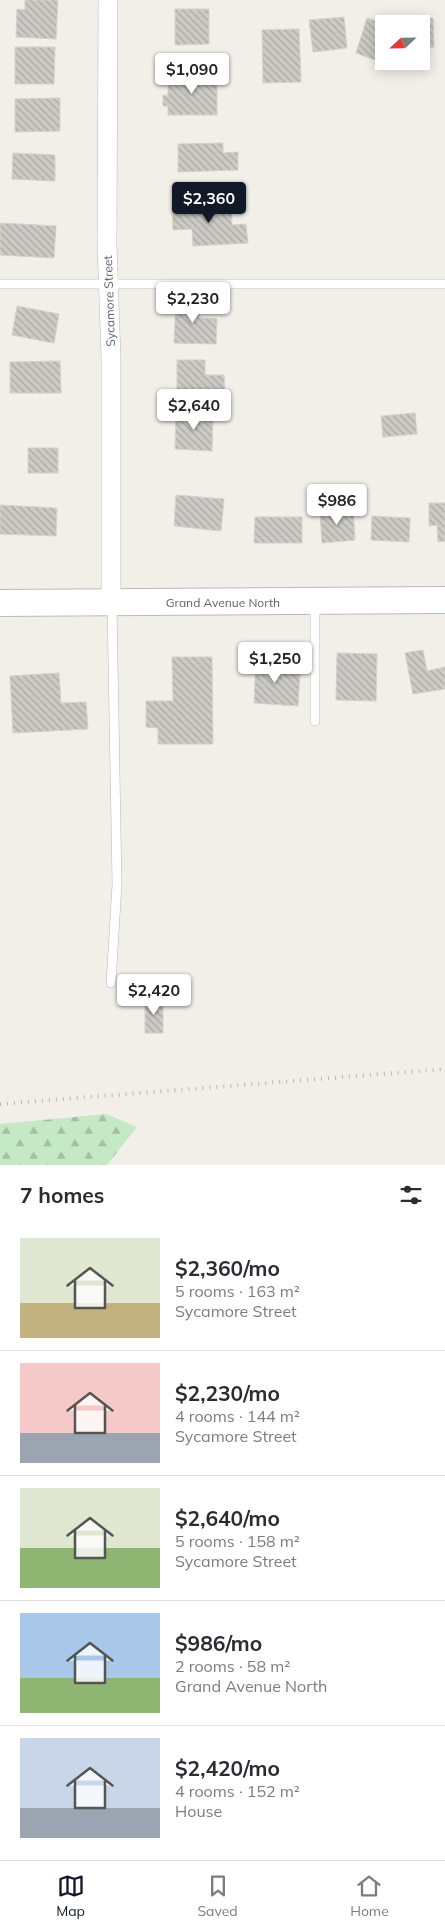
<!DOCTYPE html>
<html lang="en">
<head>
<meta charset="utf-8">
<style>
  body { margin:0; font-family:Mulish,sans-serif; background:#f7f7f7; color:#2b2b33; height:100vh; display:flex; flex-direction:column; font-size:19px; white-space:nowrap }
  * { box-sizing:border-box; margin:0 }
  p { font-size:16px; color:#7c7c81 }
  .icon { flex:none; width:28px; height:28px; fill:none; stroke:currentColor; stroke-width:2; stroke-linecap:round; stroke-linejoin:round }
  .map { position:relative; height:1165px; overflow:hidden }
  .sheet { display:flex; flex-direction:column; background:#fff; flex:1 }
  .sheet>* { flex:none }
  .needle { width:32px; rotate:248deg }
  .controls { position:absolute; left:375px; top:15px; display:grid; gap:10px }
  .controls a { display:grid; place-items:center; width:55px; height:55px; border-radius:0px; background:#fff; box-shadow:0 2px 12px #0003; font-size:25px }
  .price { position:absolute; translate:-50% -42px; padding:0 11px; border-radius:5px; background:#fff; color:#222; font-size:16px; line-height:32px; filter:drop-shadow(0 1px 2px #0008) }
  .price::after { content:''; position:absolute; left:50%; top:30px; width:15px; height:11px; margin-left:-8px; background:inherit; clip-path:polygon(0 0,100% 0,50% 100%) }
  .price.on { background:#111827; color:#fff }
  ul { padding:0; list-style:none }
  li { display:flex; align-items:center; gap:15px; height:125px; padding:0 20px }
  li+li { border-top:1px solid #e1e1e2 }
  li span { display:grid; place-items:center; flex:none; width:140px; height:100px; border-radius:0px; color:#555 }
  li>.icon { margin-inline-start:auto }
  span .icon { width:60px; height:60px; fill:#fffc; stroke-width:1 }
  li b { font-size:21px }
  h2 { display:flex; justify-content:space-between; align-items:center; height:60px; padding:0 20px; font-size:21px }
  .menu { display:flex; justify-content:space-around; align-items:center; height:70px; border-top:1px solid #e1e1e2; background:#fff; font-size:14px; color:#7c7c81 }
  .menu a { display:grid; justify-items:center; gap:2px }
  .menu .on { color:#111827 }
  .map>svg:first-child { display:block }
  .forest { fill:url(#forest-firs) }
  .building { fill:url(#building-back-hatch); stroke:#d6d1c6 }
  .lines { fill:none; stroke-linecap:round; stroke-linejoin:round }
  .lane-casing { stroke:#b5b8bc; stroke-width:10 }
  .street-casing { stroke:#b5b8bc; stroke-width:20 }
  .secondary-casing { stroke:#b6babf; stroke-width:28 }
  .lane { stroke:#fff; stroke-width:9 }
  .street { stroke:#fff; stroke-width:19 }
  .secondary { stroke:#fff; stroke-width:26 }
  .rail { stroke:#b6b7b8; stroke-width:4; stroke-dasharray:1 6; stroke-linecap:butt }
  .labels { text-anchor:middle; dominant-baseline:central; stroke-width:4; stroke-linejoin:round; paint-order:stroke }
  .street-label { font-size:12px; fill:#5f6368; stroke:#fff }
</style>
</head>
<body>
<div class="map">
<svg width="445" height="1165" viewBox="0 0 445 1165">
  <defs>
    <pattern id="forest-firs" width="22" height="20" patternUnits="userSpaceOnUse" patternTransform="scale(1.25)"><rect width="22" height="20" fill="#c5e8c5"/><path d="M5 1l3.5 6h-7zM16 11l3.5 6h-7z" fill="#a3c0a4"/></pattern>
    <pattern id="building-back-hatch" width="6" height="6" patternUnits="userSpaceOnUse" patternTransform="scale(1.25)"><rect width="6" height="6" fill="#cccac5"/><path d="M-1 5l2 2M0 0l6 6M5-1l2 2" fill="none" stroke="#a9a8a4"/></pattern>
  </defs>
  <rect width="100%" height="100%" fill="#f1efe8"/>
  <path class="forest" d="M106 1114 137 1127 107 1165H0V1124Z"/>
  <path class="building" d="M25 0H58L56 39 16 37 17 9 25 10Z
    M175 9H209V44L175 45Z
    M344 17 347 48 313 52 309 20Z
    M367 18 384 24V43L378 61 356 53Z
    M433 18 434 47 421 48V24H396V19Z
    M299 29 301 82 263 83 262 30Z
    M15 47H55L54 84H15Z
    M181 68H205V82H217V115H168V106H163V95L168 96V84H181Z
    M60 98V131L15 132V99Z
    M223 143V153L238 152V170L178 172V144Z
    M13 153 55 155V181L12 179Z
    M231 203 232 225 246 224 248 243 193 246 192 229 173 230 172 206Z
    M0 223 56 226 54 258 0 255Z
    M176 298 200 299 199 318 217 319 216 344 174 343Z
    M17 306 59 314 54 343 12 335Z
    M177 360H205V375H224L225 396H177Z
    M60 361 61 393H10V362Z
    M176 411 213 412 212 451 175 449Z
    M415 413 417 434 383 437 381 416Z
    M28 448H58V473H28Z
    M176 495 224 499 221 531 174 526Z
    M429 503H445V541L438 542 437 525 429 526Z
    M0 505 57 508 56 536 0 534Z
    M353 509 355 540 322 543 320 512Z
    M372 516 410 518 409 542 371 540Z
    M255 517H302V543H254Z
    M423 650 427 671 445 667V689L413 694 405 653Z
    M337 653 377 654 376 701 336 700Z
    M256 656 275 657 274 671 300 673 298 706 254 703Z
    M172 657H212L213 744H158V728L146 727V701H173Z
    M59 673 61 703 86 702 88 729 13 733 10 676Z
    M145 999H163V1033H145Z"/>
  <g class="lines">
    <defs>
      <path id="lane" d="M0 284H445
        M315 721V604
        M111 983 117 884 112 605"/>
      <path id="street" d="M108 0 107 244 111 358V602"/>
      <path id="secondary" d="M0 603 445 600"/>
    </defs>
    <use href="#lane" class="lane-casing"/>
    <use href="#street" class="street-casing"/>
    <use href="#secondary" class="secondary-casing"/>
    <use href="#lane" class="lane"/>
    <use href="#street" class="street"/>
    <use href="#secondary" class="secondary"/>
    <path class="rail" d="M0 1104 445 1069"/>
  </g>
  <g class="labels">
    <g class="street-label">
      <text transform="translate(109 301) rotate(-92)">Sycamore Street</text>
      <text x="223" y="602">Grand Avenue North</text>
    </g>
  </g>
</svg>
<div class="controls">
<a><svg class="needle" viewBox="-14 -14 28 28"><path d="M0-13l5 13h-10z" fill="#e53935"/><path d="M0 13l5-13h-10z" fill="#7c7c81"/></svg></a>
</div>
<b class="price" style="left:192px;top:95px">$1,090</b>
<b class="price on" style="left:209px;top:224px">$2,360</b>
<b class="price" style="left:193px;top:324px">$2,230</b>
<b class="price" style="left:194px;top:431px">$2,640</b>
<b class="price" style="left:337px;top:526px">$986</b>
<b class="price" style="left:275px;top:684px">$1,250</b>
<b class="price" style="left:154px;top:1016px">$2,420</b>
</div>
<section class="sheet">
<h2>7 homes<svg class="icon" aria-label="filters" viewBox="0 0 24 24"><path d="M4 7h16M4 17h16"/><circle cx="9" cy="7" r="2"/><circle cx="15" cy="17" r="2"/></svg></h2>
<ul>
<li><span style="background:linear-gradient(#dfe7d0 65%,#c2b280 0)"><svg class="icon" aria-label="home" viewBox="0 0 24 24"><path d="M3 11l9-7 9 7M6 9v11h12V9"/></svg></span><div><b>$2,360/mo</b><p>5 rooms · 163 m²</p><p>Sycamore Street</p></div></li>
<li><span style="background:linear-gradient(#f6c9c9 70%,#9aa5b1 0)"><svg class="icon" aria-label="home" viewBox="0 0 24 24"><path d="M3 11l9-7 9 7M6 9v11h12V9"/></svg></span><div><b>$2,230/mo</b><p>4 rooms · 144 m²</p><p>Sycamore Street</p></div></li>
<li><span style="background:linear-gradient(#dfe7d0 60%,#8fb573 0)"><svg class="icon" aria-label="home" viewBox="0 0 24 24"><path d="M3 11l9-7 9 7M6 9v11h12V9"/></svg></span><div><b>$2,640/mo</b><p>5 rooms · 158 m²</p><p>Sycamore Street</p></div></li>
<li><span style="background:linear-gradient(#a9c7e8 65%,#8fb573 0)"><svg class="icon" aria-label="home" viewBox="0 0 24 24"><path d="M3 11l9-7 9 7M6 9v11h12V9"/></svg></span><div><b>$986/mo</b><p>2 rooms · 58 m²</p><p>Grand Avenue North</p></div></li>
<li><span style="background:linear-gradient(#c9d6e8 70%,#9aa5b1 0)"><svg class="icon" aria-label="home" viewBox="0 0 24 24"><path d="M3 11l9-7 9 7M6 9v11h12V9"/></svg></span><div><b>$2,420/mo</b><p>4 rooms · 152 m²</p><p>House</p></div></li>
</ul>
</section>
<nav class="menu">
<a class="on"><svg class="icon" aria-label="map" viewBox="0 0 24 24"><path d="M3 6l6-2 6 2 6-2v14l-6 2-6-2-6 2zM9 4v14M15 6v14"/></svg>Map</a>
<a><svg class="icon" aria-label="saved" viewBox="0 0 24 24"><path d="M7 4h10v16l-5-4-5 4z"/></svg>Saved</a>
<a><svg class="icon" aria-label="home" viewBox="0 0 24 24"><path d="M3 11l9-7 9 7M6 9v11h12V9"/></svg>Home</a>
</nav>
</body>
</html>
